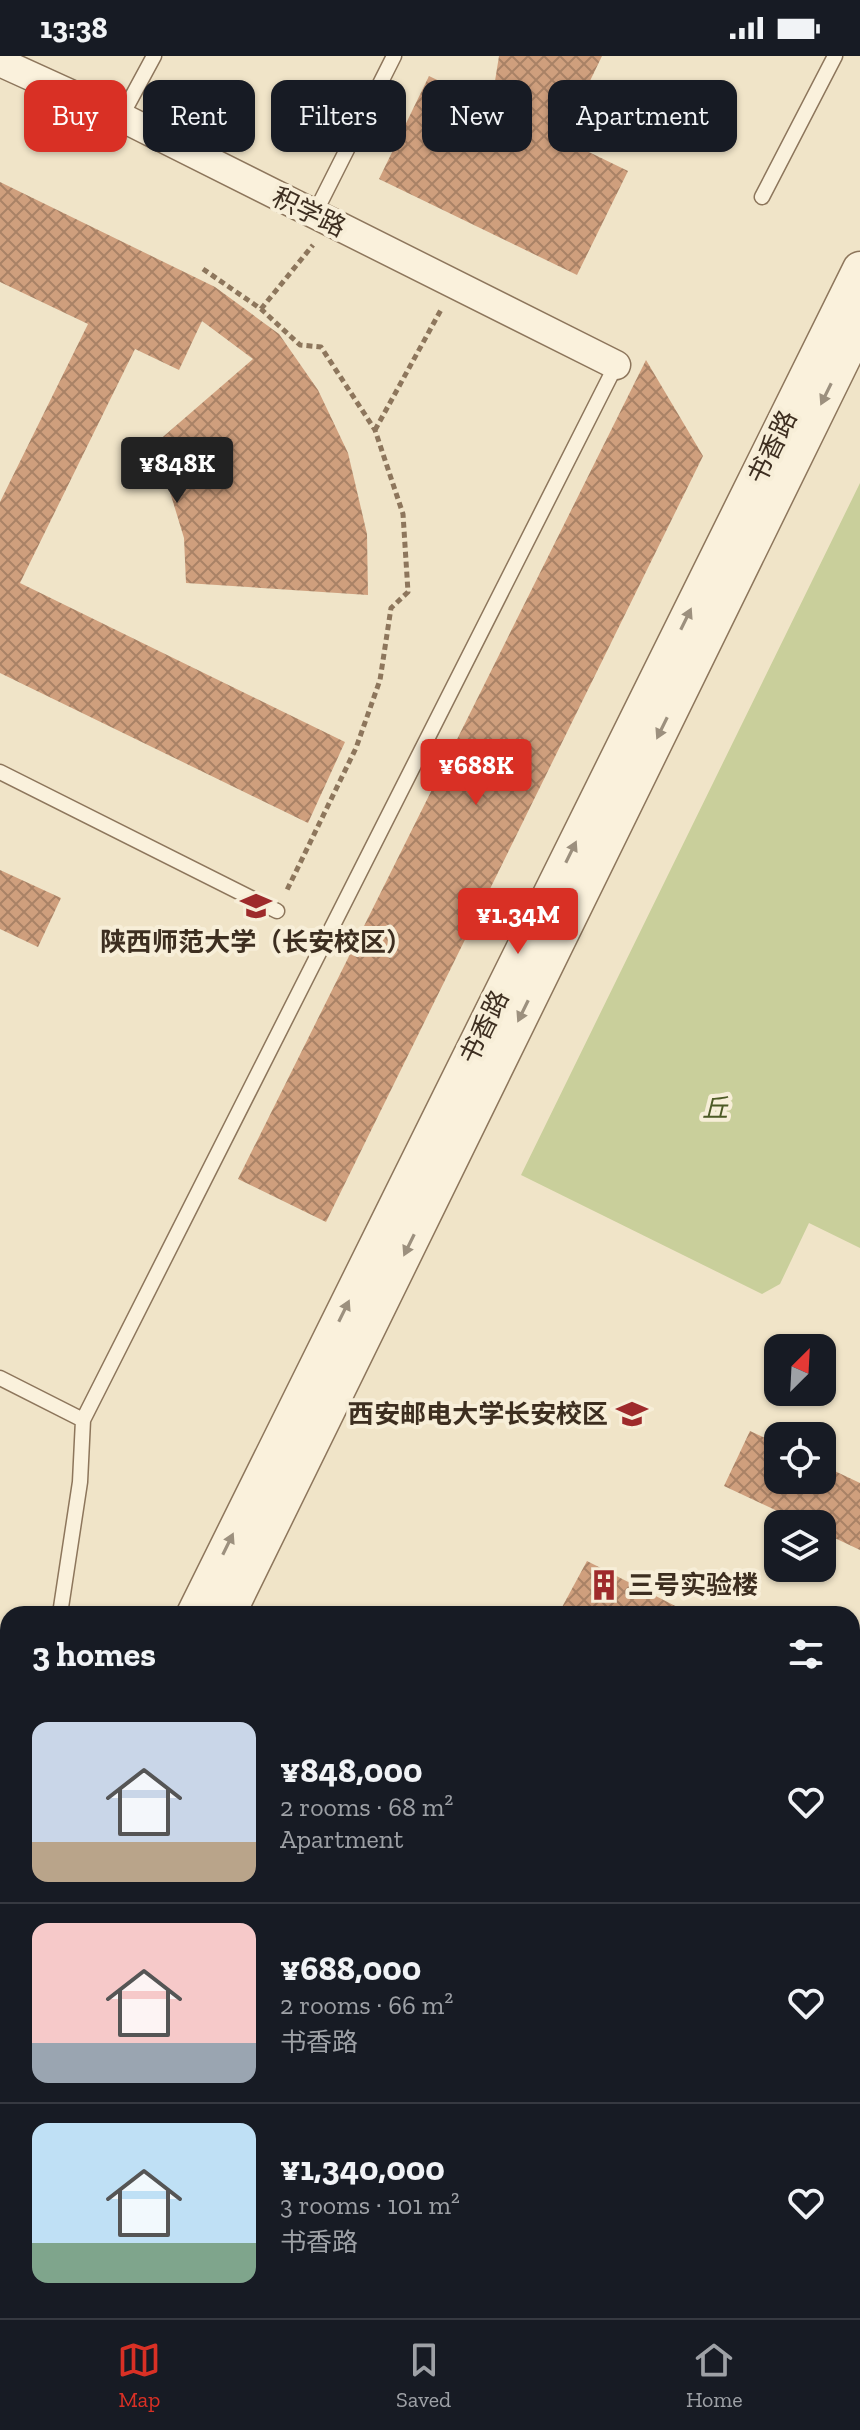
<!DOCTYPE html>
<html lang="en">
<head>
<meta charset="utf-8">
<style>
  body { margin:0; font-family:"Zilla Slab","Noto Sans SC",serif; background:#20242c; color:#f1f3f6; height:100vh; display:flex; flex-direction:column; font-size:30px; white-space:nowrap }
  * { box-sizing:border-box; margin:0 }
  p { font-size:26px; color:#9ea1a6 }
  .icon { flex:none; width:44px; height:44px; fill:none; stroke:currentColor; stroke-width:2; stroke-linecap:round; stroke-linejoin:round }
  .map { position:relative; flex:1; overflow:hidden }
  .sheet { position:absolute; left:0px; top:1550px; width:860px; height:712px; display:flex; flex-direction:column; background:#171b24; border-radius:24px 24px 0 0; box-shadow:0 2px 6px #0004 }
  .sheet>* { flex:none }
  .hud { position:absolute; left:24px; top:24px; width:812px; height:72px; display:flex; gap:16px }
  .needle { width:52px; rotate:24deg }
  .buttons { position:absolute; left:764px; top:1278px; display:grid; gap:16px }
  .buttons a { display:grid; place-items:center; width:72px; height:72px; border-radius:16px; background:#171b24; box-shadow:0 2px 6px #0004; font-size:40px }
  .price { position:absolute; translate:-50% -68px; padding:0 18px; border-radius:8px; background:#d93025; color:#fff; font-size:26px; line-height:52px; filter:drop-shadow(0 2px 4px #0008) }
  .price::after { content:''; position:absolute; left:50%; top:48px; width:24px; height:18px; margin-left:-12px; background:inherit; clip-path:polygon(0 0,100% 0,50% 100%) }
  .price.selected { background:#222; color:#fff }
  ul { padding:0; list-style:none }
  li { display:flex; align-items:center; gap:24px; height:200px; padding:0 32px }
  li+li { border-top:2px solid #363941 }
  li span { display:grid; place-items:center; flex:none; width:224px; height:160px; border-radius:16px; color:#555 }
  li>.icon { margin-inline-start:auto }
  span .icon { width:96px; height:96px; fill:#fffc; stroke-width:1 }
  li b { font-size:34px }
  h2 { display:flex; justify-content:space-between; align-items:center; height:96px; padding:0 32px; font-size:34px }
  .pill { padding:0 28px; border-radius:16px; background:#171b24; box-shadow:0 2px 6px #0004; font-size:28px; line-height:72px }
  .pill.selected { background:#d93025; color:#fff }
  .status { display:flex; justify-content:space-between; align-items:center; height:56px; padding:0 40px; background:#171b24; direction:ltr }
  .status svg { height:22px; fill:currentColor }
  .dock { display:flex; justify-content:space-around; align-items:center; height:112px; border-top:2px solid #363941; background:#171b24; font-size:22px; color:#9ea1a6 }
  .dock a { display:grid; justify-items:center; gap:4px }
  .dock .selected { color:#d93025 }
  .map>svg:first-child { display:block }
  .park { fill:#c9cf9b }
  .building { fill:url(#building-cross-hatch) }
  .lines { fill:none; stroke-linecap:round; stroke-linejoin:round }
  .service-casing { stroke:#8d765c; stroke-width:17 }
  .pedestrian-casing { stroke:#8d765c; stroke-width:23 }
  .minor-casing { stroke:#8d765c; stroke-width:31 }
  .tertiary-casing { stroke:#8d765c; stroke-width:37 }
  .path { stroke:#8d765c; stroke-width:5; stroke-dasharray:6 4; stroke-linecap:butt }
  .service { stroke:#faf1dc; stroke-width:14 }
  .pedestrian { stroke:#faf1dc; stroke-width:20 }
  .minor { stroke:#faf1dc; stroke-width:28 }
  .tertiary { stroke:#faf1dc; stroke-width:34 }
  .oneway { fill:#9c907e }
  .labels { text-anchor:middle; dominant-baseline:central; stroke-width:8; stroke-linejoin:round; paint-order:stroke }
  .street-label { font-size:26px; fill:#3d2e20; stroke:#f7eed8 }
  .poi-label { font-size:26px; font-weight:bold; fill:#3d2e20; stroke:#f7eed8 }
  .park-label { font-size:26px; font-style:italic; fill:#4d5a26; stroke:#f7eed8 }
</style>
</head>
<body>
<div class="status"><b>13:38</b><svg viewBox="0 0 49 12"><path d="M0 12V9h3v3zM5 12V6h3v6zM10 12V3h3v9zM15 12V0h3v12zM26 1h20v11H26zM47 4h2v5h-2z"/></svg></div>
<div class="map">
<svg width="860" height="2262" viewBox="0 0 860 2262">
  <defs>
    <pattern id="building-cross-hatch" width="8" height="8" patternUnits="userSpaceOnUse" patternTransform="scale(2)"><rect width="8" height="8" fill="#cf9f7d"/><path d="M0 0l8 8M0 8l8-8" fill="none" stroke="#a98266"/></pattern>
  </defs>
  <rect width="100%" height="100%" fill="#f0e4c8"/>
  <path class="park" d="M860 427V1192L809 1167 780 1228 762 1238 521 1119Z"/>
  <path class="building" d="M499 0H602L562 83 628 115 577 219 379 123 429 20 491 50Z
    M0 126 215 231 279 278 318 334 348 397 367 478 368 539 186 527 184 482 170 436 142 399 253 303 202 265 179 314 135 293 20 527 345 686 308 767 0 617V446L88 268 0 226Z
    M646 304 703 400 326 1166 238 1123Z
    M0 814 61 842 38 891 0 873Z
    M750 1375 778 1388V1424H822V1409L860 1427V1494L822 1476V1468H805L724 1430Z
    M587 1505 691 1558H571L561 1553Z
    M852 1640 860 1644V1705L852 1701Z
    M852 1842 857 1848 860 1845V1942L852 1933Z"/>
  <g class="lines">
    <defs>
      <path id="service" d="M121 61 154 0
        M762 141 835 0
        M314 159 394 0
        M0 716 277 855
        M0 1322 83 1364
        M60 1558 80 1426 83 1364 616 309
        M0 1673 8 1658"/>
      <path id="pedestrian" d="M852 2061 860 2054"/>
      <path id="minor" d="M0 6 121 61 616 309
        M659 2254 675 2262"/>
      <path id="tertiary" d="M194 1558 860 213
        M228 1558 860 268
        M0 1949 8 1933
        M0 2022 8 2006"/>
    </defs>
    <use href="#service" class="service-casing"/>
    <use href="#pedestrian" class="pedestrian-casing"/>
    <use href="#minor" class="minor-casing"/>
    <use href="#tertiary" class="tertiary-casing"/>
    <path class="path" d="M203 213 261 253 300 289 321 291 375 374 403 458 408 536 391 552 380 624 356 692 286 836
      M261 253 313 189
      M375 374 442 252"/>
    <use href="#service" class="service"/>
    <use href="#pedestrian" class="pedestrian"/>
    <use href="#minor" class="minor"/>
    <use href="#tertiary" class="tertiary"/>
  </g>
  <defs><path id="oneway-solid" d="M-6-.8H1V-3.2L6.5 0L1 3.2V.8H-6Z" transform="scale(2)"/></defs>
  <g class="oneway">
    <use href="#oneway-solid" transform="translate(826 338) rotate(116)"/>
    <use href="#oneway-solid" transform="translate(686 563) rotate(-64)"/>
    <use href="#oneway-solid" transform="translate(662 672) rotate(116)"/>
    <use href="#oneway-solid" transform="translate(571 796) rotate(-64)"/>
    <use href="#oneway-solid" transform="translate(523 955) rotate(116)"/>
    <use href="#oneway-solid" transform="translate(409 1189) rotate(116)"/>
    <use href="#oneway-solid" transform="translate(344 1255) rotate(-64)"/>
    <use href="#oneway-solid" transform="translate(228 1488) rotate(-64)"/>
  </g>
  <defs>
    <symbol id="university-bare" viewBox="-9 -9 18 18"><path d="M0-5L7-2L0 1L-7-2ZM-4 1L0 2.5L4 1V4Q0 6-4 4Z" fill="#9e2a2b" stroke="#f7eed8" stroke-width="2.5" paint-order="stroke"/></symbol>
    <symbol id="building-bare" viewBox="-9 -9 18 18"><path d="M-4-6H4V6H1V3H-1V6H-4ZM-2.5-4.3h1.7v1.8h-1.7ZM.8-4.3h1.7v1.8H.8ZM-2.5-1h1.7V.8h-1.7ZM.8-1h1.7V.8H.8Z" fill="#9e2a2b" stroke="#f7eed8" stroke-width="2.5" paint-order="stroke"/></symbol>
  </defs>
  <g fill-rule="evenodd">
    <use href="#university-bare" x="234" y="828" width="44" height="44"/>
    <use href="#university-bare" x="610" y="1336" width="44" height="44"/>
    <use href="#building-bare" x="582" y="1507" width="44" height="44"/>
  </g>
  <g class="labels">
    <g class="street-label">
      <text transform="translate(309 156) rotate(26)">积学路</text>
      <text transform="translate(772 391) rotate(-64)">书香路</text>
      <text transform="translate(484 971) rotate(-64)">书香路</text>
    </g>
    <g class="poi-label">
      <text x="256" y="886">陕西师范大学（长安校区）</text>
      <text x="608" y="1358" text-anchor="end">西安邮电大学长安校区</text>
      <text x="628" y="1529" text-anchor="start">三号实验楼</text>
    </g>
    <g class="park-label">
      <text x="715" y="1052">丘</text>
    </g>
  </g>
</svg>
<div class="buttons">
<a><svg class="needle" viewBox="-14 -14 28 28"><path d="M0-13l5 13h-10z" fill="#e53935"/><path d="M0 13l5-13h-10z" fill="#9ea1a6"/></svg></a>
<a><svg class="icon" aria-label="locate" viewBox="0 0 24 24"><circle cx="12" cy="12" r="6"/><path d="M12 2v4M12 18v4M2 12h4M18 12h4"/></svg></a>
<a><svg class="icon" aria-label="layers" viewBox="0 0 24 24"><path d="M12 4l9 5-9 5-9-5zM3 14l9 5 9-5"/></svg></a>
</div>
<b class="price selected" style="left:177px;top:449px">¥848K</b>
<b class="price" style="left:476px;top:751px">¥688K</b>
<b class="price" style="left:518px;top:900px">¥1.34M</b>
<div class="hud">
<a class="pill selected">Buy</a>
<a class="pill">Rent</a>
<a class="pill">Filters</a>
<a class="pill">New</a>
<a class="pill">Apartment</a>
</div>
<section class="sheet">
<h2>3 homes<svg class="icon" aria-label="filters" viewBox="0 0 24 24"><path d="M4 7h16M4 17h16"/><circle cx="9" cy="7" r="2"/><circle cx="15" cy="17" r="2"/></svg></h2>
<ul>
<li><span style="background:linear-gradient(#c9d6e8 75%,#b9a48a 0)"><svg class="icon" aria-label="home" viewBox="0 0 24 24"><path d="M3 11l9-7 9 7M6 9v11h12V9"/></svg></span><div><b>¥848,000</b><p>2 rooms · 68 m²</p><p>Apartment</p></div><svg class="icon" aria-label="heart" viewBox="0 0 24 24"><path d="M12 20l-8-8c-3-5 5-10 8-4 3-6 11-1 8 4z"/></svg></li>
<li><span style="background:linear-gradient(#f6c9c9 75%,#9aa5b1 0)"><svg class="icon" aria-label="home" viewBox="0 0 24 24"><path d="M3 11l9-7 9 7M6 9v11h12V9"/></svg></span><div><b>¥688,000</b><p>2 rooms · 66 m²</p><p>书香路</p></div><svg class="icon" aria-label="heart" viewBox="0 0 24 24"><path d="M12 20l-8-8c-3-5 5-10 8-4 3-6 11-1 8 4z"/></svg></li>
<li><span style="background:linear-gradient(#bfe0f5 75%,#7fa58c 0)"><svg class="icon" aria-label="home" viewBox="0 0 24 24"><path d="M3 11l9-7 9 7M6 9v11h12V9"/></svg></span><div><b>¥1,340,000</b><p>3 rooms · 101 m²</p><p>书香路</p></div><svg class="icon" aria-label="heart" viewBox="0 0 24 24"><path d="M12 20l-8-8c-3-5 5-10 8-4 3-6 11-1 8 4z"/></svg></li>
</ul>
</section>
</div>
<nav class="dock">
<a class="selected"><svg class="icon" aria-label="map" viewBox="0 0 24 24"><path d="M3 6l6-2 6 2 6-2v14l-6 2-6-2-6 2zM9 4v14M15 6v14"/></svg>Map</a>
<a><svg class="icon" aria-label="saved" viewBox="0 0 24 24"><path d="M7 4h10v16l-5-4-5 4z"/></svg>Saved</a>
<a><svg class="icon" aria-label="home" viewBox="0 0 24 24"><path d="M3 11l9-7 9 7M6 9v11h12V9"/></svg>Home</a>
</nav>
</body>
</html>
